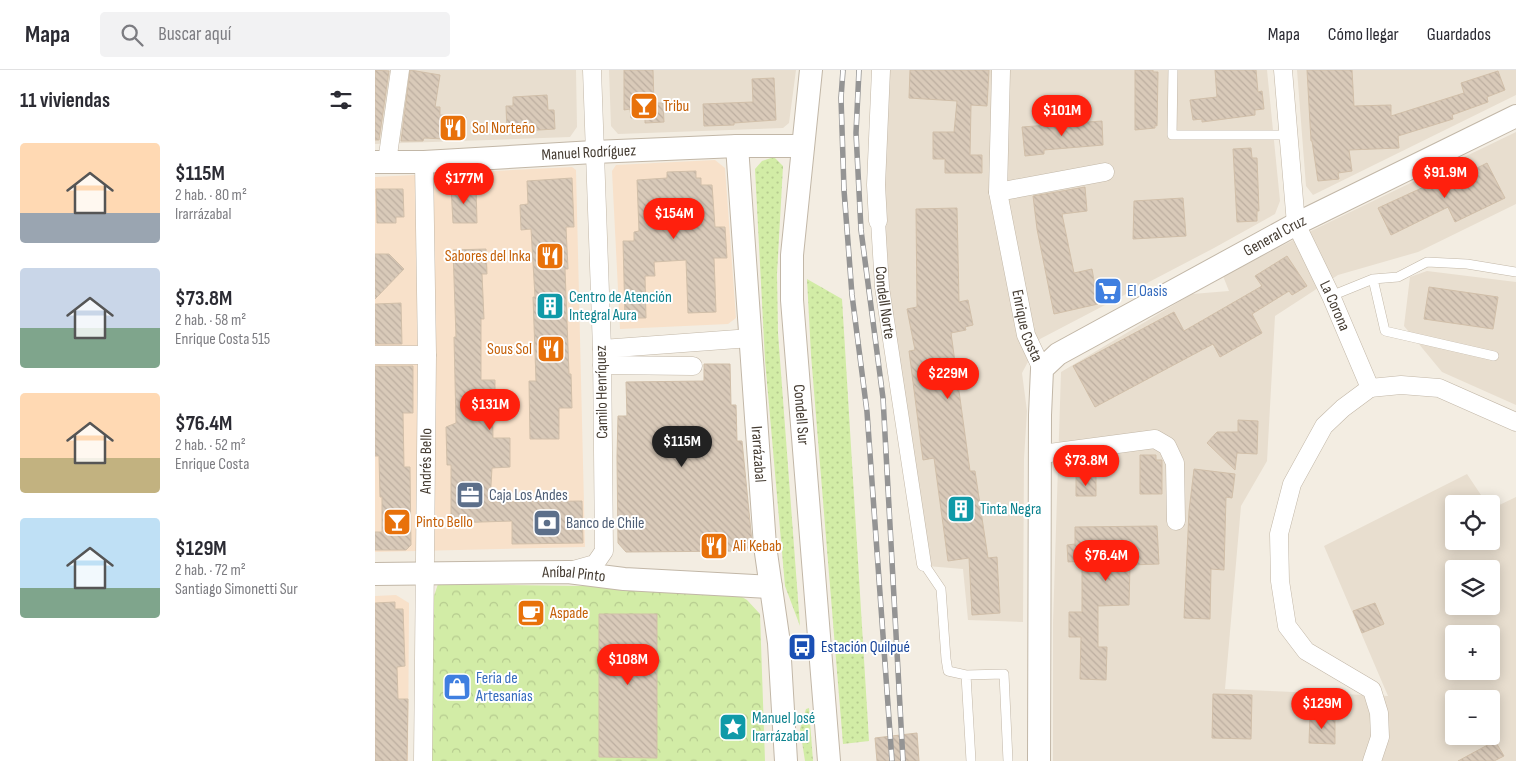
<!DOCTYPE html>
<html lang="es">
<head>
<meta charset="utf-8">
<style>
  body { margin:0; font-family:"Sofia Sans Condensed",sans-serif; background:#f2f2f3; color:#2b2b33; height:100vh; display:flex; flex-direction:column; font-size:19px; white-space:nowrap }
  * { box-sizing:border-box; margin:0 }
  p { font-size:16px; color:#7c7c81 }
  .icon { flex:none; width:28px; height:28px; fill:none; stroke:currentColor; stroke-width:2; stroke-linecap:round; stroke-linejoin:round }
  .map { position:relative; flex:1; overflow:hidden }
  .drawer { display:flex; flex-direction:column; background:#fff; width:375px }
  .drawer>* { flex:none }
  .tools { position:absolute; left:1070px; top:425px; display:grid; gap:10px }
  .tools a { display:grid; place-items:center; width:55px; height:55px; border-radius:5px; background:#fff; box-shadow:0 2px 12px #0003; font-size:25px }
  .price { position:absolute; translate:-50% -42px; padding:0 11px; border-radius:18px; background:#ff200d; color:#fff; font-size:16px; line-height:32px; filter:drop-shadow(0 1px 2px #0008) }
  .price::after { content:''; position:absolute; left:50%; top:30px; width:15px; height:11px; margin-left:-8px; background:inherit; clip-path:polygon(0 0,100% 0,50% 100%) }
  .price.on { background:#222; color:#fff }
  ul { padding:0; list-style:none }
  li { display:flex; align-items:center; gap:15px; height:125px; padding:0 20px }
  li span { display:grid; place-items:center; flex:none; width:140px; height:100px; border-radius:5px; color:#555 }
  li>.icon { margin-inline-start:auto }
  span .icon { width:60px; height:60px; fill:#fffc; stroke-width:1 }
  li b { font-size:21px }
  h2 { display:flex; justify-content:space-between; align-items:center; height:60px; padding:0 20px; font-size:21px }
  header { display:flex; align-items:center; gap:30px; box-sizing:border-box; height:70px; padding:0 25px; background:#fff; border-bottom:1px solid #e1e1e2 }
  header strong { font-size:24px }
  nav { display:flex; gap:28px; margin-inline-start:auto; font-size:18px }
  .search { width:350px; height:45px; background:#f2f2f3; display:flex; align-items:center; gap:12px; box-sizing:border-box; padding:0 18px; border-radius:5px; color:#7c7c81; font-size:19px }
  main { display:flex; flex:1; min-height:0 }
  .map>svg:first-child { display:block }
  .residential { fill:#e8decf; fill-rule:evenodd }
  .commercial { fill:#f8e1ca }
  .grass { fill:url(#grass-dots) }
  .park { fill:url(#park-crowns) }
  .building { fill:url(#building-back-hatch); stroke:#d1bfa9 }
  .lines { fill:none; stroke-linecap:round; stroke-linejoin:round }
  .service-casing { stroke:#c2b7a7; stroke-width:10 }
  .pedestrian-casing { stroke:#c2b7a7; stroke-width:15 }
  .minor-casing { stroke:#c2b7a7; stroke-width:19 }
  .tertiary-casing { stroke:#c2b7a7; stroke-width:24 }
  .service { stroke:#fff; stroke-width:9 }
  .pedestrian { stroke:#fff; stroke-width:14 }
  .minor { stroke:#fff; stroke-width:18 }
  .tertiary { stroke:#fff; stroke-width:22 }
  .rail-casing { stroke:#949494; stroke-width:5.5 }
  .rail { stroke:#fff; stroke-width:4; stroke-dasharray:11; stroke-linecap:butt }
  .labels { text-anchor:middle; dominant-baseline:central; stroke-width:4; stroke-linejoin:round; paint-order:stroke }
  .food-label { font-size:16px; fill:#c56008; stroke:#fff; text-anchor:start }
  .street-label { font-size:16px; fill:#453c32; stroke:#fff }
  .shop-label { font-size:16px; fill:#366cbe; stroke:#fff; text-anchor:start }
  .culture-label { font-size:16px; fill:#0d838f; stroke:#fff; text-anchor:start }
  .service-label { font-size:16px; fill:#4e5e75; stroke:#fff; text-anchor:start }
  .transit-label { font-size:16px; fill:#164399; stroke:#fff; text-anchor:start }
</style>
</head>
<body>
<header>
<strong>Mapa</strong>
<div class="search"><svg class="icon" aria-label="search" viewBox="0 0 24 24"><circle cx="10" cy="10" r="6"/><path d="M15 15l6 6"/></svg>Buscar aquí</div>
<nav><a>Mapa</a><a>Cómo llegar</a><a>Guardados</a></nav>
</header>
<main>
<section class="drawer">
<h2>11 viviendas<svg class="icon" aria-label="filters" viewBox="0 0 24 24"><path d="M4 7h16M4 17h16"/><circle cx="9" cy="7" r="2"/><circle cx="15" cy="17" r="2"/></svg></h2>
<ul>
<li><span style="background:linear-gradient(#ffd9b3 70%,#9aa5b1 0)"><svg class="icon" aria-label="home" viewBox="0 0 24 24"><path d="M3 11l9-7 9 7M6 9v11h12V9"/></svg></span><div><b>$115M</b><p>2 hab. · 80 m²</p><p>Irarrázabal</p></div></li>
<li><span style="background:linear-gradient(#c9d6e8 60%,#7fa58c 0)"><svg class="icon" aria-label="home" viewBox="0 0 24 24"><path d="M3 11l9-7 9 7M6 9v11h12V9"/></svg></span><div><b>$73.8M</b><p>2 hab. · 58 m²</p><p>Enrique Costa 515</p></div></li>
<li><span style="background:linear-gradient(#ffd9b3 65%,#c2b280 0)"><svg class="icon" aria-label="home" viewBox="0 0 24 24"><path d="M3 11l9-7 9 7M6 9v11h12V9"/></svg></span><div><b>$76.4M</b><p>2 hab. · 52 m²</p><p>Enrique Costa</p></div></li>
<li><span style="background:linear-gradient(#bfe0f5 70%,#7fa58c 0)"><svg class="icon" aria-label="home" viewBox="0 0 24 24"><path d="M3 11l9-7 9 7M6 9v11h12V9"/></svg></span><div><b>$129M</b><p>2 hab. · 72 m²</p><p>Santiago Simonetti Sur</p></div></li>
</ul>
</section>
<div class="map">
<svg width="1141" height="691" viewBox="0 0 1141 691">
  <defs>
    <pattern id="grass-dots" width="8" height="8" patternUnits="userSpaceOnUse" patternTransform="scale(1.25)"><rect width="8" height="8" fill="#d2eca6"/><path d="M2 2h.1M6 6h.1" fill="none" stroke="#b6cb8f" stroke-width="1.8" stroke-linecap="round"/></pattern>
    <pattern id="park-crowns" width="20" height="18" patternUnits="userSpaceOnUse" patternTransform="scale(1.25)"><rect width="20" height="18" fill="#d2eca6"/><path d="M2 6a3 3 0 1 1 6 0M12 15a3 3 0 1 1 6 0" fill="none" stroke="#b6cb8f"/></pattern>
    <pattern id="building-back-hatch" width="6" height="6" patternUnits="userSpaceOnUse" patternTransform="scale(1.25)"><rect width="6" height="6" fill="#d9cab9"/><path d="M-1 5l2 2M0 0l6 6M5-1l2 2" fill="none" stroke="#bcaea0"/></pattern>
  </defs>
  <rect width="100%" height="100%" fill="#f3ede2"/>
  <path class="residential" d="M0 0H201L202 57 195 67 0 74Z
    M234 0H421L414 53 408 58 243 64 236 56Z
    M515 0H892L905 131 900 144 839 178 665 269 647 303 652 341 649 389 648 552 593 550 588 499 552 496 510 217 507 112Z
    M922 0H1141V25L938 125 931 116Z
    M1141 62V134L1043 182 963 205 900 246 892 391 866 436 850 619 1013 626 949 476 1092 404 1112 434H1079V471H1116V439L1141 427V691H678V553L686 302 817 224 854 221 848 206 936 161ZM1079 499H1116V536H1079ZM1079 564H1116V601H1079ZM1079 629H1116V666H1079Z
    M1052 201 1141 212V335L1067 302 1029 256 1035 207Z"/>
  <path class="commercial" d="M340 90 350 98 361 248 353 254 245 259 237 101 241 95Z
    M197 97 201 100 210 477 0 482V107Z
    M21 525 34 533 33 691H0V526Z"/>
  <path class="grass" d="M399 87 408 96 402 204 403 263 425 556 410 516 390 290 380 99 387 91Z
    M432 209 467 229 494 671 468 674 436 285Z
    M434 638 438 691H430L425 659 431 639Z"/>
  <path class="park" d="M63 514 352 518 372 530 385 544 390 691H56L57 532Z"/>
  <path class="building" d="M0 0 14 1 4 70H0Z
    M35 0 65 5 60 37H65V45L91 47 89 70 49 68 48 71H26Z
    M249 0H278L279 33H288L289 52 270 53V48H256L255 39 249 40Z
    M535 0H614L612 36 596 35 595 85H607V103H570V89H558V62H579L582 31 534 28Z
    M760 0H778V2H783L782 56 780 55V58L760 60Z
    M840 0H881L883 22 887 21 889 39 880 40V45L827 52V49L818 50 815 30 842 27Z
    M932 0H977L979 36 1016 35V46L1089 23 1086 13 1123 1 1130 20 1112 27 1113 32 1077 45 1078 49 1023 66 1024 78 974 80 977 101 963 103 964 109 943 111 937 71H936Z
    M399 8 401 50 359 53V55L329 56 328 34 378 32 377 9Z
    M172 25 173 40H179L180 59 132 62 131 36H138V27Z
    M727 51 728 75 669 80V84L650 86 647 57Z
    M876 78 877 88H882L884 141H882V151L862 152 858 79Z
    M1112 93 1130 128 1080 152 1073 137 1016 165 1003 138 1075 105 1076 108 1098 96 1100 99Z
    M321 101V108H326V115H337L340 157H350L352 188H339L341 242 313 243 311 190 279 192 280 206H270L271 248H250L248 171H259V162L264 161 262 110 292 108V102Z
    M197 108 199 157H191L193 199H190L194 304H196L197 338H184V369H155L154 311H161L158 227H160L156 159 146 160 145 135 153 134 152 111Z
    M101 116 102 153H78L76 117Z
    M710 117 712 141 687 144 699 203 717 199 723 234 679 244 662 159 658 126Z
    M1 119H28L29 147H21V153H2Z
    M808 128 811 166 758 169 759 131Z
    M582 138 584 232 593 230 598 255 590 257 591 260 576 263 595 401H600L613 488 622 487 625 543 597 545 594 488 573 491 559 388 548 390 534 281 540 280 532 239 542 237 541 139Z
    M111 179 112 204H107L109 249H106V310H120V326H117L118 368H135V397L117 398 115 432 207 431 208 473 137 474V451L76 453V395H72L71 357 81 353 79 267H81L78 180Z
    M0 184H14L29 199 0 229Z
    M912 186 932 216 917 225 914 221 877 244 887 263 845 287 838 274 720 337 698 296 799 242 809 261 887 216 880 206Z
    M1054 217 1123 227 1118 259 1049 249Z
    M26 233 27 274H0V234Z
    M329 294H355L356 335H361L362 371H367L377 472 371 481 251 482 243 473 242 387 243 346H252L251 312 329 311Z
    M0 296H38V343H28L29 397H35L36 475 31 480H0V462H7V427H5L4 386H0Z
    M863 350 883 351 882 384 862 383 860 400 832 373 842 362H863Z
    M765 385H781V390H787V424H765Z
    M819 399 860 404 857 428 851 427 849 500 836 499 835 549 809 548 814 441Z
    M701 407H721V426H701Z
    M782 456 784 494 755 495 754 535 723 536V577H732L731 610 705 609 706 567H694V542H707V491L693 492 692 475 700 474V457Z
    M20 532V539H28L30 596 22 597 23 629H33L32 691H0V533Z
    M1000 533 1009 554 987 563 978 541Z
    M224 544H282V688L224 687Z
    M838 624 877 625 876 669 837 668Z
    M935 645 960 646V674L934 673Z
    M542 663 544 691H502L500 668Z
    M1120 671 1129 686 1119 691H1083Z"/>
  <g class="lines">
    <defs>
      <path id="service" d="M798 0 797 65H913
        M998 209 1010 261 1119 286
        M956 226 998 209 1023 207 1052 192 1092 194 1141 202
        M549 494 566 519 571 589 573 601 591 605
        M596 691 591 605 629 604 633 691"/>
      <g id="pedestrian">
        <path id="s1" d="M503 151 507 217 549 494"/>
      </g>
      <g id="minor">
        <path id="s2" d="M626 0 623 122 651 265 667 299"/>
        <path id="s3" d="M908 0 921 154 956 226 995 318"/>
        <path d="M12 92 25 0"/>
        <path d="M623 122 730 102"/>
        <path d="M503 151 501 115 506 0"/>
        <path d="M227 279 376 268"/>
        <path d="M0 285H52"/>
        <path d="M227 295 318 296"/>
        <path d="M995 318 968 338 949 356 917 414 904 464 905 511 912 556 931 581 997 620 1004 643 1005 667 997 691"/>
        <path d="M995 318 1026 315 1064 318 1141 352"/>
        <path d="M667 384 780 369 792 376 800 393 801 451"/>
        <path d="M195 501 220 494 229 481 227 279 217 0"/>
        <path id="s4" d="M48 691 52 285 49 92"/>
      </g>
      <g id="tertiary">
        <path id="s5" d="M436 0 417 185V230L454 691"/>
        <path id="s6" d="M362 76 390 476 404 573 411 691"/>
        <path id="s7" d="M0 92H49L219 82 362 76H428"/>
        <path id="s8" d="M0 504 193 502 249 509 396 517"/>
        <path id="s9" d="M664 691 665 345 667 299 683 284 921 154 1141 46"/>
      </g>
    </defs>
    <use href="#service" class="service-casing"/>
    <use href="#pedestrian" class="pedestrian-casing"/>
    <use href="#minor" class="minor-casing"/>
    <use href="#tertiary" class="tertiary-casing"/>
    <use href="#service" class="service"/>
    <use href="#pedestrian" class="pedestrian"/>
    <use href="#minor" class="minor"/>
    <use href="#tertiary" class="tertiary"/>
    <defs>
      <path id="rail" d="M468 0 466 28 469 120 477 225 492 342 517 691
        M484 0 481 63 486 160 508 328 528 691"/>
    </defs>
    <use href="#rail" class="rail-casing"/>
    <use href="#rail" class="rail"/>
  </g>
  <defs>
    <symbol id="bar-square" viewBox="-11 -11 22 22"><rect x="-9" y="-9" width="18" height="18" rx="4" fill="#e8710a" stroke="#fff"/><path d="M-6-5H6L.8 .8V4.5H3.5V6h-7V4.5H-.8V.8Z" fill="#fff"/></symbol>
    <symbol id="restaurant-square" viewBox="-11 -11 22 22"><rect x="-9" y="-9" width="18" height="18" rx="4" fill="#e8710a" stroke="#fff"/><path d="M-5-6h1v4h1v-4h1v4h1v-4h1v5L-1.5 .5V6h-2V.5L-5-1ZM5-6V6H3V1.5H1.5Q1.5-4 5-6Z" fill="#fff"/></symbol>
    <symbol id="supermarket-square" viewBox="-11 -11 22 22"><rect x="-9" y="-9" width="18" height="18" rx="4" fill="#3f7fe0" stroke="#fff"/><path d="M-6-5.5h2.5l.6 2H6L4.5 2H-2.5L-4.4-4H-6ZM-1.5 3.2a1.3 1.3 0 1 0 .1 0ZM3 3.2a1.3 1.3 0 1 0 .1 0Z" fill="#fff"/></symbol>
    <symbol id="building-square" viewBox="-11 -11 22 22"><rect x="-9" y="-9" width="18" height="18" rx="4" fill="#0f9aa8" stroke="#fff"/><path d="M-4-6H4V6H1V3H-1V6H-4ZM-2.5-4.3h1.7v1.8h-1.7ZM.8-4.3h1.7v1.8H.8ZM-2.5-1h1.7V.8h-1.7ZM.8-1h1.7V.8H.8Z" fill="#fff"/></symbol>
    <symbol id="office-square" viewBox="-11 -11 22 22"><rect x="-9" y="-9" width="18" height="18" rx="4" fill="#5c6f8a" stroke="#fff"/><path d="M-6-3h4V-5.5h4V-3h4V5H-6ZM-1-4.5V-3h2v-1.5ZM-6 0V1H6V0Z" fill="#fff"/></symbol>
    <symbol id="bank-square" viewBox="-11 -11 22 22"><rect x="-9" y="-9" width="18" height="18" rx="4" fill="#5c6f8a" stroke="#fff"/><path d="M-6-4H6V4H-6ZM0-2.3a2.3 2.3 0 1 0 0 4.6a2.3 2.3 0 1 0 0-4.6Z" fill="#fff"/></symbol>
    <symbol id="cafe-square" viewBox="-11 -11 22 22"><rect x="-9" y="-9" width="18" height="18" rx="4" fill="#e8710a" stroke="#fff"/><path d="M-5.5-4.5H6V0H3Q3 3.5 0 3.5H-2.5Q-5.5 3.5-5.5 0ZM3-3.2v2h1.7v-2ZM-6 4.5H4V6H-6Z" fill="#fff"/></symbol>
    <symbol id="bus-square" viewBox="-11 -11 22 22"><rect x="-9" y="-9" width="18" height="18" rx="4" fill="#1a4fb4" stroke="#fff"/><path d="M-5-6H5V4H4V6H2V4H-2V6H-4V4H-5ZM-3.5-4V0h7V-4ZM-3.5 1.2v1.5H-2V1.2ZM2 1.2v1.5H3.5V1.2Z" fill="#fff"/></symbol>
    <symbol id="shop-square" viewBox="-11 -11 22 22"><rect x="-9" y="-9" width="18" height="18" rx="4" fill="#3f7fe0" stroke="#fff"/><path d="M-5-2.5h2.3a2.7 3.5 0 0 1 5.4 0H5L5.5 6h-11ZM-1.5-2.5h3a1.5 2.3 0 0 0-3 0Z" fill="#fff"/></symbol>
    <symbol id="sight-square" viewBox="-11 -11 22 22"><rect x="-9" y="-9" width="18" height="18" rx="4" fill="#0f9aa8" stroke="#fff"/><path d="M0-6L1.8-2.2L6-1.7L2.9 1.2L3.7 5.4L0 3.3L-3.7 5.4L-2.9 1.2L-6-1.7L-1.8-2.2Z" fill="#fff"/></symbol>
  </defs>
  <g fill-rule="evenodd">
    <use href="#bar-square" x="253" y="20" width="32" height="32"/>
    <use href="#restaurant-square" x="62" y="42" width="32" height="32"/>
    <use href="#restaurant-square" x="159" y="170" width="32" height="32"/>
    <use href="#supermarket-square" x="717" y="205" width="32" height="32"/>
    <use href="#building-square" x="159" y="220" width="32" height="32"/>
    <use href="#restaurant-square" x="160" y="263" width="32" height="32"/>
    <use href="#office-square" x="79" y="409" width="32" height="32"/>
    <use href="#building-square" x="570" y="423" width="32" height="32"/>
    <use href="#bar-square" x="6" y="436" width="32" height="32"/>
    <use href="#bank-square" x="156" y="437" width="32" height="32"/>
    <use href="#restaurant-square" x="323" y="460" width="32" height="32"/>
    <use href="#cafe-square" x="140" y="527" width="32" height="32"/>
    <use href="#bus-square" x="411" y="561" width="32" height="32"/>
    <use href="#shop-square" x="66" y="601" width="32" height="32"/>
    <use href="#sight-square" x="342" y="641" width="32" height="32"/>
  </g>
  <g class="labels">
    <g class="food-label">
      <text x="288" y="36">Tribu</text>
      <text x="97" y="58">Sol Norteño</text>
      <text x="156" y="186" text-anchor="end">Sabores del Inka</text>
      <text x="157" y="279" text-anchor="end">Sous Sol</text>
      <text x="41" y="452">Pinto Bello</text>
      <text x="358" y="476">Ali Kebab</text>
      <text x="175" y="543">Aspade</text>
    </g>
    <g class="street-label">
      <text stroke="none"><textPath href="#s7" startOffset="214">Manuel Rodríguez</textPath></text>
      <text stroke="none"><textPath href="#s9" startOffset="661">General Cruz</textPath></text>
      <text stroke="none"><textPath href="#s1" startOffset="82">Condell Norte</textPath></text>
      <text stroke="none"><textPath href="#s3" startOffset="245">La Corona</textPath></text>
      <text stroke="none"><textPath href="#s2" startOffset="259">Enrique Costa</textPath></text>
      <text transform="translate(227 322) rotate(-91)">Camilo Henríquez</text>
      <text stroke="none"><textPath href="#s5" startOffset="346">Condell Sur</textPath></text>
      <text stroke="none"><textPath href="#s6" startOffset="309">Irarrázabal</textPath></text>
      <text stroke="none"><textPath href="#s4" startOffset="300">Andrés Bello</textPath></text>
      <text stroke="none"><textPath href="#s8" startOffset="199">Aníbal Pinto</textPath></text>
    </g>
    <g class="shop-label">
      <text x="752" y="221">El Oasis</text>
      <text x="101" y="608">Feria de<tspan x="101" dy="18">Artesanías</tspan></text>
    </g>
    <g class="culture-label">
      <text x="194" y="227">Centro de Atención<tspan x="194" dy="18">Integral Aura</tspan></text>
      <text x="605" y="439">Tinta Negra</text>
      <text x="377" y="648">Manuel José<tspan x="377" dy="18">Irarrázabal</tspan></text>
    </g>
    <g class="service-label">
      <text x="114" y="425">Caja Los Andes</text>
      <text x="191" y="453">Banco de Chile</text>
    </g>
    <g class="transit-label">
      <text x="446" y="577">Estación Quilpué</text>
    </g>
  </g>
</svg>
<div class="tools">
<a><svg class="icon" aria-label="locate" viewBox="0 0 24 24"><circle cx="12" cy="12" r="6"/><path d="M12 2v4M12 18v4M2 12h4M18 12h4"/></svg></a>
<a><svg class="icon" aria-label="layers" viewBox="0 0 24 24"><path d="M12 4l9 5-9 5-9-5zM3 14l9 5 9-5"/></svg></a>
<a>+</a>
<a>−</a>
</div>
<b class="price" style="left:687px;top:67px">$101M</b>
<b class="price" style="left:1070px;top:129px">$91.9M</b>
<b class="price" style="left:89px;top:135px">$177M</b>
<b class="price" style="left:299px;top:170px">$154M</b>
<b class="price" style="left:573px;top:330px">$229M</b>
<b class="price" style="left:115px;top:361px">$131M</b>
<b class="price on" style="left:307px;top:398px">$115M</b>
<b class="price" style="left:711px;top:417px">$73.8M</b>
<b class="price" style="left:731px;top:512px">$76.4M</b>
<b class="price" style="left:253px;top:616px">$108M</b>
<b class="price" style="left:947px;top:660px">$129M</b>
</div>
</main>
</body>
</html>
